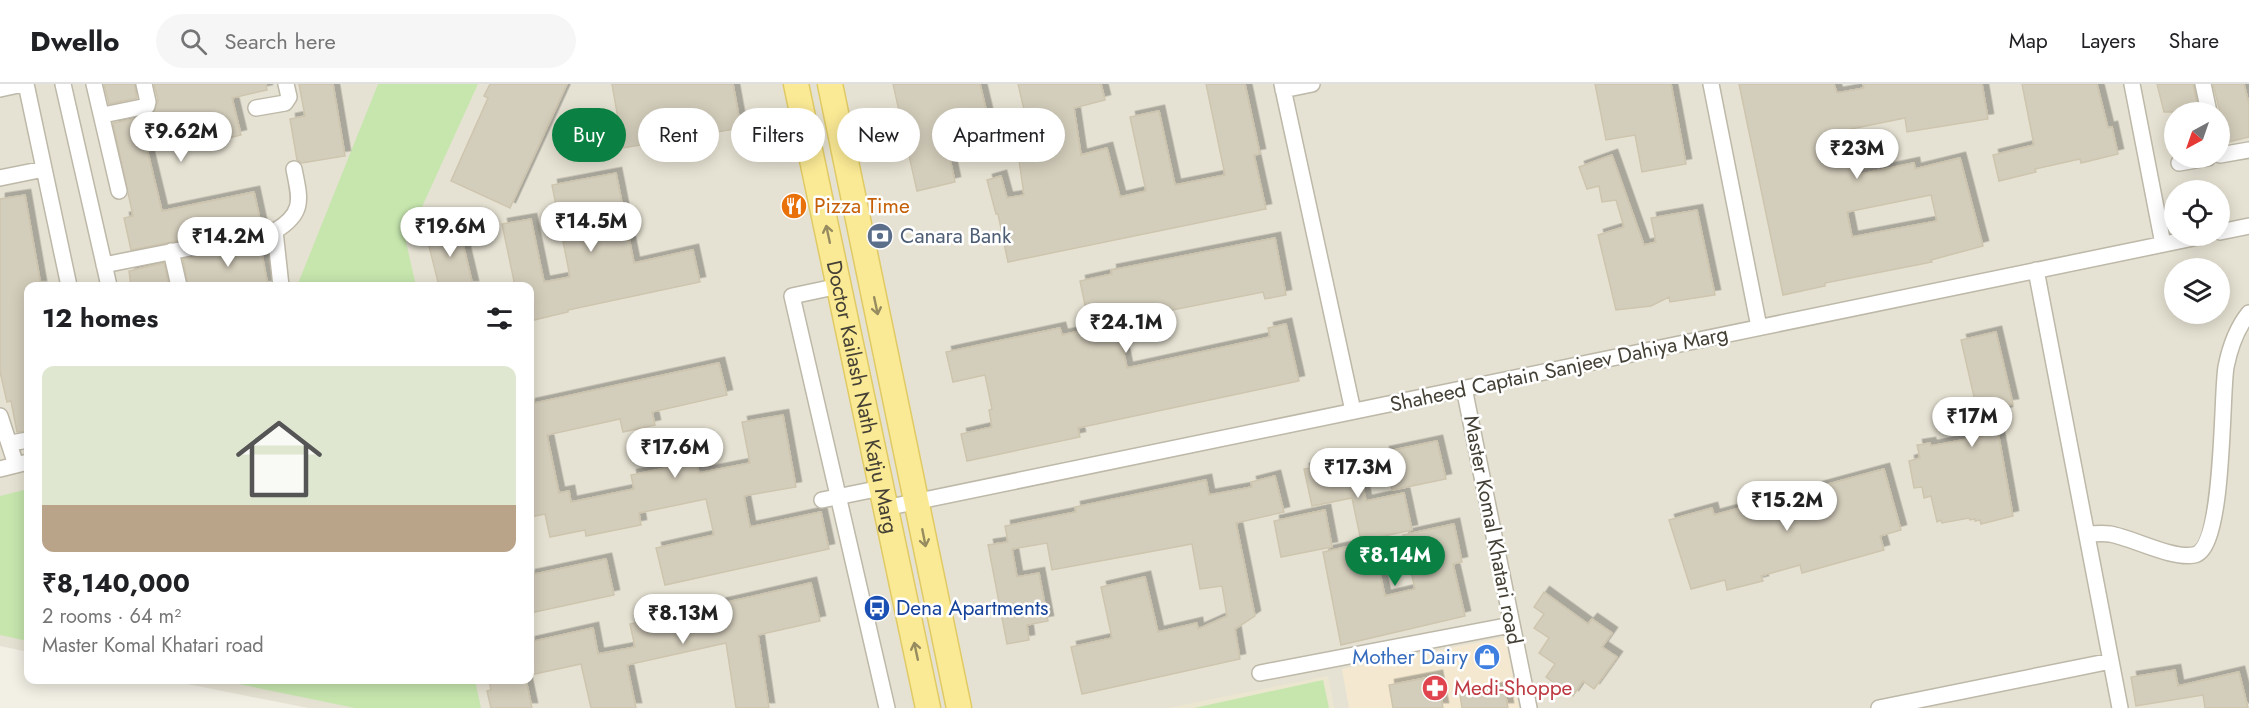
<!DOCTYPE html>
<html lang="en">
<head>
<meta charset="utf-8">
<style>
  body { margin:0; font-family:Jost,sans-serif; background:#f6f6f6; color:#202124; height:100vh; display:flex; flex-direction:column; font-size:22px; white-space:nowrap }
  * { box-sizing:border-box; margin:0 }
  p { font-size:20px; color:#757577 }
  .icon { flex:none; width:33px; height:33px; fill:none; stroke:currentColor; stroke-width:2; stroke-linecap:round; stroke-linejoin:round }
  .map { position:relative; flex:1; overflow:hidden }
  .details { position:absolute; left:24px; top:198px; width:510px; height:402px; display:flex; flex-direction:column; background:#fff; border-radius:12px; box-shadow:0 3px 15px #0003 }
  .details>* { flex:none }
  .guide { position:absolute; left:552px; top:24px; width:570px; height:54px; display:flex; gap:12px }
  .needle { width:39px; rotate:220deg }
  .fabs { position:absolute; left:2164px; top:18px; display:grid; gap:12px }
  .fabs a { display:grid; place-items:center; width:66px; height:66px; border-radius:50%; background:#fff; box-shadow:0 3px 15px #0003; font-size:30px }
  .price { position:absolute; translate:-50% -51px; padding:0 14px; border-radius:21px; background:#fff; color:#222; font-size:20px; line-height:39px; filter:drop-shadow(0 2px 3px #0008) }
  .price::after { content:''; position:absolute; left:50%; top:36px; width:18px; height:14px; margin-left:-9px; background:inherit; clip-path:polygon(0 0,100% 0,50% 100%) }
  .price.on { background:#0b8043; color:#fff }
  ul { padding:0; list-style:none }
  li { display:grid; align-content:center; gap:12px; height:318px; padding:0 18px }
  li span { display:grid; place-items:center; height:186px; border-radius:12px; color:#555 }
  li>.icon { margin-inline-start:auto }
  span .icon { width:108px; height:108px; fill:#fffc; stroke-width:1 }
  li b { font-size:26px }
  h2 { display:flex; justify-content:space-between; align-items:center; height:72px; padding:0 18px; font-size:26px }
  .chip { padding:0 21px; border-radius:27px; background:#fff; box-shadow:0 3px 15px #0003; font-size:21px; line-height:54px }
  .chip.on { background:#0b8043; color:#fff }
  header { display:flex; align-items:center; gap:36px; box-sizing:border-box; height:84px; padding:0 30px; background:#fff; border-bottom:2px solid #e0e0e0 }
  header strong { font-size:28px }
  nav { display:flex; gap:33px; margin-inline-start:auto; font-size:21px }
  .search { width:420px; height:54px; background:#f6f6f6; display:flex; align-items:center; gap:15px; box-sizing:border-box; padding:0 21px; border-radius:33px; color:#757577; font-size:22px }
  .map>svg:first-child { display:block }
  .residential { fill:#e6e2d3; fill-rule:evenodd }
  .commercial { fill:#f4e9d0 }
  .education { fill:#ebe6cf }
  .green { fill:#c6e6ae }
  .building { fill:#d3cdbb; stroke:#cec5ae; stroke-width:1.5; fill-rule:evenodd; filter:url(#shadow) }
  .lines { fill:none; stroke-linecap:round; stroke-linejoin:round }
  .street-casing { stroke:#bdb8a8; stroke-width:18 }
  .primary-casing { stroke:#e0ca65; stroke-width:27 }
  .street { stroke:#fff; stroke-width:15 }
  .primary { stroke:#fbea95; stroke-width:24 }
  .oneway { stroke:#968c60 }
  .labels { text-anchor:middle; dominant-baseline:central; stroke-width:5; stroke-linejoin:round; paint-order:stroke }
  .food-label { font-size:21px; fill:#c56008; stroke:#fff; text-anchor:start }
  .service-label { font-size:21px; fill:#4e5e75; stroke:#fff; text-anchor:start }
  .street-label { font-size:21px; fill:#444035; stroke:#fff }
  .transit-label { font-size:21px; fill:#164399; stroke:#fff; text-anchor:start }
  .shop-label { font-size:21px; fill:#366cbe; stroke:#fff; text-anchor:end }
  .health-label { font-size:21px; fill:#be3a42; stroke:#fff; text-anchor:start }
</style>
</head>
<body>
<header>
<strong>Dwello</strong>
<div class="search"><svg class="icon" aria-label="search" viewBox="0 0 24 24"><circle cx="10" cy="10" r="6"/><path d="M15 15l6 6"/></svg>Search here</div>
<nav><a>Map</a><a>Layers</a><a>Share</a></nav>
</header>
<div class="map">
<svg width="2249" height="624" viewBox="0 0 2249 624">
  <defs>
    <filter id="shadow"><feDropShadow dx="5.5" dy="-5.5" stdDeviation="0" flood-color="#0004"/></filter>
  </defs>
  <rect width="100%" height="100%" fill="#f2f0e5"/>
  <path class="residential" d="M0 0H2249V624H308L167 596H530V202H28V568L0 562ZM2175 28H2220V74H2175ZM2175 106H2220V152H2175ZM2175 184H2220V230H2175Z"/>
  <path class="commercial" d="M1505 553 1519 624H1349L1342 585Z"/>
  <path class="education" d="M1328 592 1334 624H1168Z"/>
  <path class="green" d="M378 0H478L406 158 416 202H297Z
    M28 405V557L0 551V412Z
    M219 596H475L481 624H355Z
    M1323 596 1329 624H1194Z"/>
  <path class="building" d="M104 0H134L137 14 109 20Z
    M154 0H266L267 6 232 14 241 51 212 58 210 50 146 61 162 127 254 108 261 140 131 166 124 134 133 132 113 39 149 32 154 29 158 16Z
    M299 0H333L345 72 302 79 297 76 290 35 305 32Z
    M490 0H567L510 124 451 97 488 14 484 12Z
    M612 0H733L741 44 623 64Z
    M893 0H980L990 42 945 53 955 98 917 107Z
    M1018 0H1101L1105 16 1074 24 1081 71 1107 64 1120 113 1146 107 1130 33 1159 27 1175 101 1225 91 1206 0H1245L1260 70 1254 71 1266 125 1008 178 998 130H996L987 96 1001 92 1007 114 1024 111 1013 35 1026 34Z
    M1595 0H1671L1686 80 1642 88 1635 51 1606 56Z
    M1739 0H1834L1837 9 1864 4 1863 0H1982L1988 35 1907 48 1905 34 1846 46 1857 91 1914 79 1915 85 1960 74 1983 162 1931 176 1932 178 1825 199V202L1783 211ZM1931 111 1937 137 1852 153 1847 128Z
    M2022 0H2097L2108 44 2112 43 2118 70 2081 79 2080 75 2035 85 2036 88 1999 97 1993 71 2034 61Z
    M2157 0H2193L2199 28H2164Z
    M2213 0H2244L2249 20V53L2220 60V28Z
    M1612 71 1644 161 1656 158 1651 134 1697 126 1715 211 1670 218 1669 213 1651 222 1616 226 1598 151 1624 143 1616 116 1602 118 1599 102 1587 105 1579 83Z
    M616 89 634 179 693 166 700 198 568 226V228L530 237V202H515L502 140 531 135 544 198 570 193 552 101Z
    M25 111 41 202H28V347L17 348 11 317 7 318 0 288V115Z
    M459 143 473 202H439L426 150Z
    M1275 154 1286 211 1265 215 1263 208 1117 237 1127 284 1270 253 1268 244 1286 240 1299 297 1078 344 1080 353 967 377 961 350 992 343 989 326 992 325 985 291 953 298 946 268 1060 244 1062 251 1090 245 1080 197 1112 190 1111 186Z
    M260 160 268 202H188L183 175Z
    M164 179 169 202H131L129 187Z
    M1996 248 2013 320 2006 321 2007 328 1995 331 2013 432 1981 440 1980 436 1975 437V435L1970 436 1969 434 1942 439 1941 436 1937 438 1931 412 1924 414 1922 403 1914 404 1909 377 1920 374 1917 361 1930 359 1931 362 1983 352 1961 256Z
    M719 279 727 311 652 328 655 341 623 348 620 335 547 351 559 409 569 407 571 418 634 405 631 391 696 378 699 389 750 379 742 338 783 331 796 403 744 412 750 443 821 428 829 465 665 501 656 464 714 451 706 415 639 429 641 441 586 452 585 446 550 453 545 430 530 433V320Z
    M1437 357 1446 395 1392 406 1384 368Z
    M1357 374 1366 417 1404 409 1412 446 1361 457 1352 414 1312 422 1304 385Z
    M1884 385 1901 446 1880 452 1884 466 1802 489 1800 481 1761 492 1763 497 1727 506 1725 496 1691 505 1669 436 1712 424 1714 431Z
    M1275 392 1284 428 1236 439 1255 532 1235 545 1240 575 1082 610 1071 563 1112 554 1101 503 1145 493 1158 548 1197 539 1198 545 1227 532 1222 502 1200 505 1192 460 1052 486 1047 459 1012 465 1017 493 1039 489 1048 537 1027 541 1029 556 1007 560 988 461 1008 458 1005 442 1076 428 1075 423 1206 396 1209 411 1252 403 1251 398Z
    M1325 426 1332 463 1281 473 1274 437Z
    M1454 440 1462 478 1453 480 1465 532 1341 561 1323 468 1373 457 1385 512 1415 505 1403 451Z
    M606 475 614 511 530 529V491Z
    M811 499 820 537 758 551 769 624H736L726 559 627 581 636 624H591L581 580 530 591V558L593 544 598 570 635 563 630 540Z
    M1544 508 1588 540 1592 535 1612 549 1602 563 1617 573 1594 605 1583 597 1573 612 1546 593 1555 580 1539 569 1549 554 1534 544 1544 530 1534 523Z
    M2175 586 2178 602 2239 588 2248 624H2205L2203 611 2136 622 2131 593Z
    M1437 592 1443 624H1393L1389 601Z
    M489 596H526L532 624H491L487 607 491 606Z
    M1504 603 1508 624H1462L1460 610Z"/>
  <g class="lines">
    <defs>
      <path id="street" d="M26 0 69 202
        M63 0 109 202
        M94 0 119 107
        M1282 0 1353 327
        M1711 0 1759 243
        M2132 0 2163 160
        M2203 0 2209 28
        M0 5 23 0
        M1283 6 1312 0
        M256 24 285 19 289 13 286 0
        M103 31 147 22 148 18 144 0
        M2220 71 2249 66
        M2179 79 2208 74
        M0 94 44 85
        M275 147 281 202
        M2220 148 2249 142
        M171 167 179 202
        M104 181 275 147C305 129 300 115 294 85
        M2036 186 2120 624
        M839 202 792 212 887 624
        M1464 304 1529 624
        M0 332 16 381
        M11 359 28 356
        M0 385 28 378
        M822 416 881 404
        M885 424 2203 152
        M2087 450C2094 450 2102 449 2110 450 2133 454 2171 475 2194 471 2225 466 2221 311 2226 283 2230 263 2236 245 2249 229
        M1260 589 1511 541
        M1879 624 2111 577"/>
      <g id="primary">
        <path id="s1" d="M796 0 928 624"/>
        <path d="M830 0 959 624"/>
      </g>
    </defs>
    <use href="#street" class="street-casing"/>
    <use href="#primary" class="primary-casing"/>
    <use href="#street" class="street"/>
    <use href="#primary" class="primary"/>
  </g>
  <defs><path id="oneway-shaft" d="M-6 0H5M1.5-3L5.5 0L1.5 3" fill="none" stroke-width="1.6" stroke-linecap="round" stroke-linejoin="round" transform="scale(1.5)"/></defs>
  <g class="oneway">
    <use href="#oneway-shaft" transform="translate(828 150) rotate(-102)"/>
    <use href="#oneway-shaft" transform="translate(876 222) rotate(78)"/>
    <use href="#oneway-shaft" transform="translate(924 454) rotate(79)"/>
    <use href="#oneway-shaft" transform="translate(916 567) rotate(-102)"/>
  </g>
  <defs>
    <symbol id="restaurant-disc" viewBox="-11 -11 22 22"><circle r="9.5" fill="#e8710a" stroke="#fff"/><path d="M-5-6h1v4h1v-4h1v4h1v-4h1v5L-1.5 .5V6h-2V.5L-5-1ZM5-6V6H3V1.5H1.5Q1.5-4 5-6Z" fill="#fff"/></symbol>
    <symbol id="bank-disc" viewBox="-11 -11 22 22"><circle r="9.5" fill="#5c6f8a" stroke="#fff"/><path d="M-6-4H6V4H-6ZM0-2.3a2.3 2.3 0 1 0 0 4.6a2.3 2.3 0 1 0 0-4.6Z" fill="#fff"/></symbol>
    <symbol id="bus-disc" viewBox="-11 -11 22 22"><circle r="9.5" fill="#1a4fb4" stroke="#fff"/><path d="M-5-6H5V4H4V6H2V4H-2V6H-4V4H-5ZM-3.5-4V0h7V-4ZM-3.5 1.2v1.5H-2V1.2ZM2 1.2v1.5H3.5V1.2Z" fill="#fff"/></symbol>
    <symbol id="shop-disc" viewBox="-11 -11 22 22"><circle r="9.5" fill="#3f7fe0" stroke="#fff"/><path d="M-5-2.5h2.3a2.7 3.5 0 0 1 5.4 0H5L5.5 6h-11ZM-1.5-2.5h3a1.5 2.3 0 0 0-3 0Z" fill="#fff"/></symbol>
    <symbol id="pharmacy-disc" viewBox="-11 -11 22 22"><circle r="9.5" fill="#e0444e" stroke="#fff"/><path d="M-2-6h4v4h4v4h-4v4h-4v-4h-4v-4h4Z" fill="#fff"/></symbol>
  </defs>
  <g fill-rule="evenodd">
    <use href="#restaurant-disc" x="779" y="107" width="30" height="30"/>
    <use href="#bank-disc" x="865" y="137" width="30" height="30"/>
    <use href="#bus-disc" x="862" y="509" width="30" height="30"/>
    <use href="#shop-disc" x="1472" y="558" width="30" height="30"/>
    <use href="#pharmacy-disc" x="1420" y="589" width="30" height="30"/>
  </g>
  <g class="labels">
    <g class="food-label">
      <text x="814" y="122">Pizza Time</text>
    </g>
    <g class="service-label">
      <text x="900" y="152">Canara Bank</text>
    </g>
    <g class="street-label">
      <text transform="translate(1559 285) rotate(-12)">Shaheed Captain Sanjeev Dahiya Marg</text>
      <text stroke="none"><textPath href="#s1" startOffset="320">Doctor Kailash Nath Katju Marg</textPath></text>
      <text transform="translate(1493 446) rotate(79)">Master Komal Khatari road</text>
    </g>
    <g class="transit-label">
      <text x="896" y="524">Dena Apartments</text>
    </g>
    <g class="shop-label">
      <text x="1468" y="573">Mother Dairy</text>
    </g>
    <g class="health-label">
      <text x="1454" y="604">Medi-Shoppe</text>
    </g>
  </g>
</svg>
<div class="fabs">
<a><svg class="needle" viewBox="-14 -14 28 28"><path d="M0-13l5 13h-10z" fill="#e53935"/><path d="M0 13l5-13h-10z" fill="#757577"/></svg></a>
<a><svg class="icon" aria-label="locate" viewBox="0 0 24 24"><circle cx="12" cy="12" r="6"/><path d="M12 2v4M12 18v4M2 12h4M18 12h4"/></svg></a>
<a><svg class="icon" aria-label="layers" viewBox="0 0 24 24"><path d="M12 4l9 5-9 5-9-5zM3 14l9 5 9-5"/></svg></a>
</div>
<b class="price" style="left:181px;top:79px">₹9.62M</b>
<b class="price" style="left:1857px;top:96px">₹23M</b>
<b class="price" style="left:591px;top:169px">₹14.5M</b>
<b class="price" style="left:450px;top:174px">₹19.6M</b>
<b class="price" style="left:228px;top:184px">₹14.2M</b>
<b class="price" style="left:1126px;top:270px">₹24.1M</b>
<b class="price" style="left:1972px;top:364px">₹17M</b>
<b class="price" style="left:675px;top:395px">₹17.6M</b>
<b class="price" style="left:1358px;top:415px">₹17.3M</b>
<b class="price" style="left:1787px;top:448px">₹15.2M</b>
<b class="price on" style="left:1395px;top:503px">₹8.14M</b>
<b class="price" style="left:683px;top:561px">₹8.13M</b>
<div class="guide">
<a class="chip on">Buy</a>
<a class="chip">Rent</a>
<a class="chip">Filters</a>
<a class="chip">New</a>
<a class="chip">Apartment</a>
</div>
<section class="details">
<h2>12 homes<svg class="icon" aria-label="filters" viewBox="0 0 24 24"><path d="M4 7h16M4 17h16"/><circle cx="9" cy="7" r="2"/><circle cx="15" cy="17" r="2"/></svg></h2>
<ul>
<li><span style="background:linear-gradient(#dfe7d0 75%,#b9a48a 0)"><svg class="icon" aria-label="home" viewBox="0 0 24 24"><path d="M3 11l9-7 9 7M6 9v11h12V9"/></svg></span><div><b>₹8,140,000</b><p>2 rooms · 64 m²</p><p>Master Komal Khatari road</p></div></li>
</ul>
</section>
</div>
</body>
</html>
